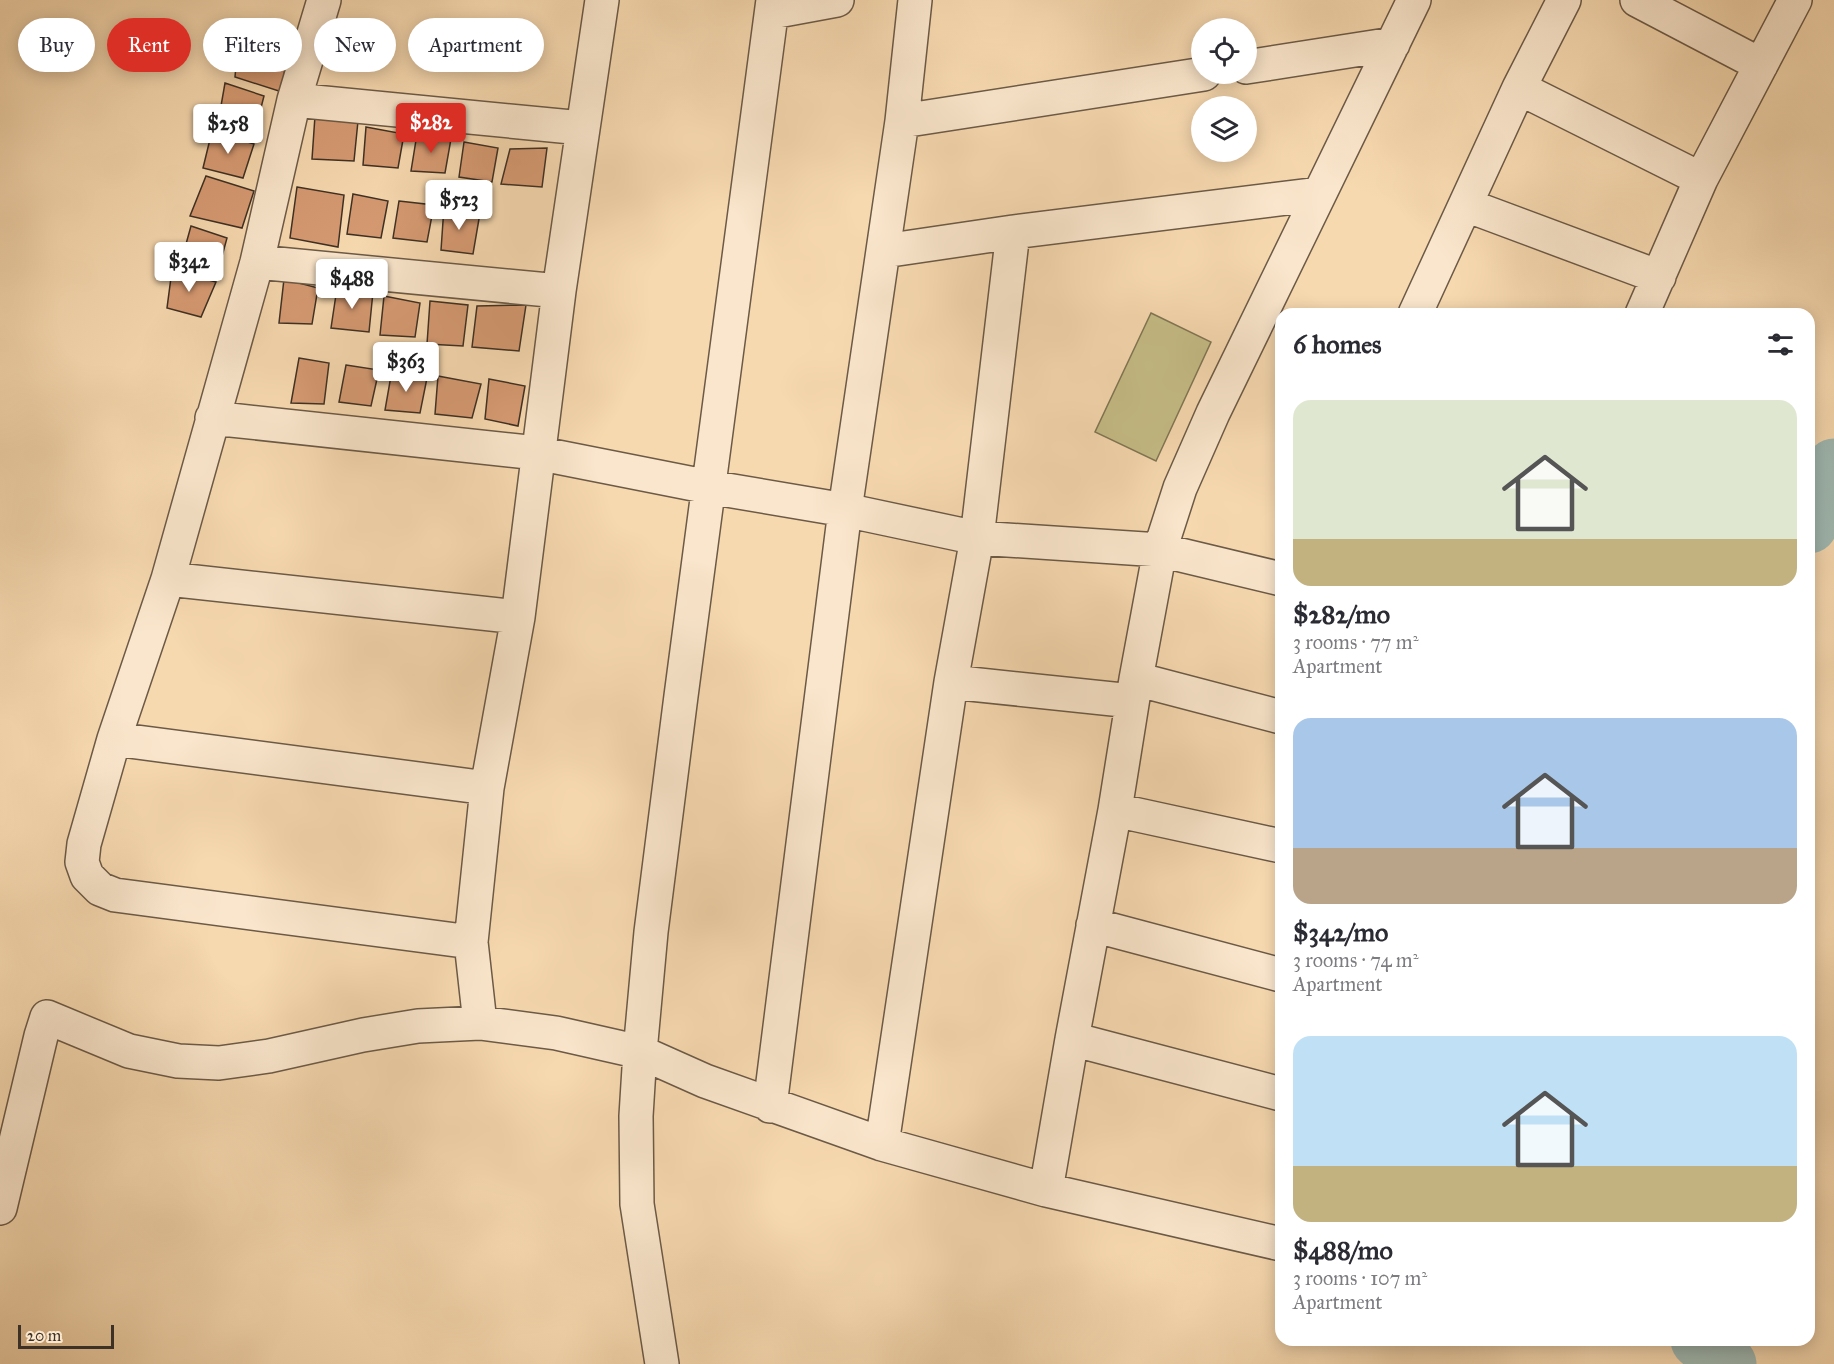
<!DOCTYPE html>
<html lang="en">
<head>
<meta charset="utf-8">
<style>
  body { margin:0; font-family:"IM FELL Great Primer",serif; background:#f7f7f7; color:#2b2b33; height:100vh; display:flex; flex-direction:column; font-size:22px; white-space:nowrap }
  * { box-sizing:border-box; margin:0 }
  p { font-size:20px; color:#7c7c81 }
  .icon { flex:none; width:33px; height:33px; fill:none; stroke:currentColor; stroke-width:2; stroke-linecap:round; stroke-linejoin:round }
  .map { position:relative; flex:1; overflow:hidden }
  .panel { position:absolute; left:1275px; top:308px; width:540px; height:1038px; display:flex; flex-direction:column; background:#fff; border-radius:18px; box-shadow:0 3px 15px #0003 }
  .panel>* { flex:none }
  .guide { position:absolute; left:18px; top:18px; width:570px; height:54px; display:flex; gap:12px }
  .fabs { position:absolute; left:1191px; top:18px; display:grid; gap:12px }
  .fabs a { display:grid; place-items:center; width:66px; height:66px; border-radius:50%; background:#fff; box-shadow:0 3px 15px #0003; font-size:30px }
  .scale { position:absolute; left:18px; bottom:15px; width:96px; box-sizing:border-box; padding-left:6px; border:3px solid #3d3024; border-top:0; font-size:16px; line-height:21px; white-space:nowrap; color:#3d3024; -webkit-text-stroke:4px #fae6cc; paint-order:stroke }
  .price { position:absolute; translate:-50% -51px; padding:0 14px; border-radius:6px; background:#fff; color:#222; font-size:20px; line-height:39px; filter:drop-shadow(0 2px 3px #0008) }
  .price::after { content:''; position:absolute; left:50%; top:36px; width:18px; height:14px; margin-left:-9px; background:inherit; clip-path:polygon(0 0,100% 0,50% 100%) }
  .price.current { background:#d93025; color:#fff }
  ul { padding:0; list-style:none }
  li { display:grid; align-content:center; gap:12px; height:318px; padding:0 18px }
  li span { display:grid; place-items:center; height:186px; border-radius:18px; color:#555 }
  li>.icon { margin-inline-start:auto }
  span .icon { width:108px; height:108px; fill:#fffc; stroke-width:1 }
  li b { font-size:26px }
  h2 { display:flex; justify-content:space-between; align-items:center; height:72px; padding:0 18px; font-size:26px }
  .tag { padding:0 21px; border-radius:27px; background:#fff; box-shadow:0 3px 15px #0003; font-size:21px; line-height:54px }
  .tag.current { background:#d93025; color:#fff }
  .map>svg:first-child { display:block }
  .green { fill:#c5bc86; stroke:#817655; stroke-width:1.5 }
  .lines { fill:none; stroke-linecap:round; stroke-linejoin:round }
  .river { stroke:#9fb9b3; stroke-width:57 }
  .building { fill:#d69a72; stroke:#3d3024; stroke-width:1.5 }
  .minor-casing { stroke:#6c5a47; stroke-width:36 }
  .minor { stroke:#fae6cc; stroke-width:33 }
</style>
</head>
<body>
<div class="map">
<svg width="1834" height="1364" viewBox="0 0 1834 1364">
  <rect width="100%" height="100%" fill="#f7d9b0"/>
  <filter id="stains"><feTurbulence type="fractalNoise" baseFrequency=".00333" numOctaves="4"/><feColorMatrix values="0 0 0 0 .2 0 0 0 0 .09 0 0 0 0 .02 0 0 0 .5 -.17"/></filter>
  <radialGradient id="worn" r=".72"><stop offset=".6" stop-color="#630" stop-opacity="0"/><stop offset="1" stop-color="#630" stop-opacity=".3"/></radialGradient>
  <path class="green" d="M1151 313 1211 342 1156 461 1095 432Z"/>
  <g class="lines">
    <path class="river" d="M1809 525 1834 467
      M1699 1340 1728 1364"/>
  </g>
  <path class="building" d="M238 44 287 52 282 92 235 77Z
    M225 83 264 96 254 135 218 123Z
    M315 116 358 121 354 161 312 159Z
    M366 127 404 134 398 168 363 165Z
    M212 131 254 144 243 178 203 168Z
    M417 134 451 139 445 173 411 171Z
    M464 142 498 148 492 182 459 177Z
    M547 148 542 187 501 184 510 149Z
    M206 176 254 191 242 228 190 216Z
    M297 187 344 195 338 247 290 238Z
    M353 194 388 201 381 238 347 234Z
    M399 201 434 205 427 242 393 238Z
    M444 207 480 213 473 254 441 250Z
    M191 226 227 238 218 271 181 262Z
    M172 270 216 282 201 317 167 308Z
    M284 279 318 288 312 324 279 323Z
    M337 288 373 292 369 332 331 328Z
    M384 296 420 303 415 337 380 335Z
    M430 301 468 305 463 346 427 344Z
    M526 305 519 351 472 347 477 306Z
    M299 358 329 363 324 404 291 403Z
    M346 365 379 370 371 406 339 402Z
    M392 370 427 378 420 413 385 410Z
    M438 376 481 384 472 418 435 414Z
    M489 379 525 386 518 426 485 419Z"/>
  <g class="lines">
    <defs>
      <path id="minor" d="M324 0 294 100 257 262 168 579 114 739 84 844 82 862 87 876 100 889 115 895 471 942
        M1637 0 1761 65
        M772 12 837 0
        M1246 67 1393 44
        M1519 88 1701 179
        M294 100 582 128
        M902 121 1204 74
        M1466 205 1659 277
        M884 251 1013 232 1319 194
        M257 262 559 291
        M1415 314 1519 88 1564 0
        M1642 314 1701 179 1795 0
        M212 418 537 453 709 487 845 510 977 538 1160 550 1281 579
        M168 579 518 617
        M1136 679 1281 717
        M951 682 1132 701
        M114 739 487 788
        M1115 810 1281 846
        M1093 925 1281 975
        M480 1023 471 942 487 788 518 617 559 291 602 0
        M1072 1039 1281 1094
        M770 1106 845 510 902 121 915 0
        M882 1144 951 682 977 538 1013 232
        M1046 1190 1072 1039 1115 810 1136 679 1160 550 1180 488 1213 413 1414 0
        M0 1208 41 1036 47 1017 129 1051 178 1061 219 1063 269 1056 363 1035 418 1026 480 1023 556 1033 640 1052 705 1081 882 1144 1046 1190 1281 1244
        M662 1364 637 1204 636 1116 640 1052 651 932 681 696 773 0"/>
    </defs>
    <use href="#minor" class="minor-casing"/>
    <use href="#minor" class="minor"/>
  </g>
  <rect width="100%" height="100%" filter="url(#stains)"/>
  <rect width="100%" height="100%" fill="url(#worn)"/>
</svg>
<div class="fabs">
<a><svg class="icon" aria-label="locate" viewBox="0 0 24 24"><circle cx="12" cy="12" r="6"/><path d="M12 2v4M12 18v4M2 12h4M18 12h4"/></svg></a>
<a><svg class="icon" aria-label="layers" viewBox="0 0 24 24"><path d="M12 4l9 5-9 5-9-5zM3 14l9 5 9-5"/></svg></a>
</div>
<div class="scale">20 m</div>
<b class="price current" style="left:431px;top:154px">$282</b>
<b class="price" style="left:228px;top:155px">$258</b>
<b class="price" style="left:459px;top:231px">$523</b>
<b class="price" style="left:189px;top:293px">$342</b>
<b class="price" style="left:352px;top:310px">$488</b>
<b class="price" style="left:406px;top:393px">$363</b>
<div class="guide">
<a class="tag">Buy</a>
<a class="tag current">Rent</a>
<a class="tag">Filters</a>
<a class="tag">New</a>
<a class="tag">Apartment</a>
</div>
<section class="panel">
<h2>6 homes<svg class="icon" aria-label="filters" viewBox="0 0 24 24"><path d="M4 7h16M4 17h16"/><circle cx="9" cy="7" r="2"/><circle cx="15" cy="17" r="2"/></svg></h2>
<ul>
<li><span style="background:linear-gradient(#dfe7d0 75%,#c2b280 0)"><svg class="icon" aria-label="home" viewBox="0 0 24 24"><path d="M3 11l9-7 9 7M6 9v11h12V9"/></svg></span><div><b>$282/mo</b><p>3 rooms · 77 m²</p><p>Apartment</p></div></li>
<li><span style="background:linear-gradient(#a9c7e8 70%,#b9a48a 0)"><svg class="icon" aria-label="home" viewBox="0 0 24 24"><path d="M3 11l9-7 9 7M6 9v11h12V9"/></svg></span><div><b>$342/mo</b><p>3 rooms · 74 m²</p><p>Apartment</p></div></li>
<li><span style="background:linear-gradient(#bfe0f5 70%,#c2b280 0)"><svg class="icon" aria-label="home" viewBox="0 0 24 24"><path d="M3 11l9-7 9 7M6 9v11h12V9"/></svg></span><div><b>$488/mo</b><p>3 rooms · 107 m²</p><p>Apartment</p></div></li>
</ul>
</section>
</div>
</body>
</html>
